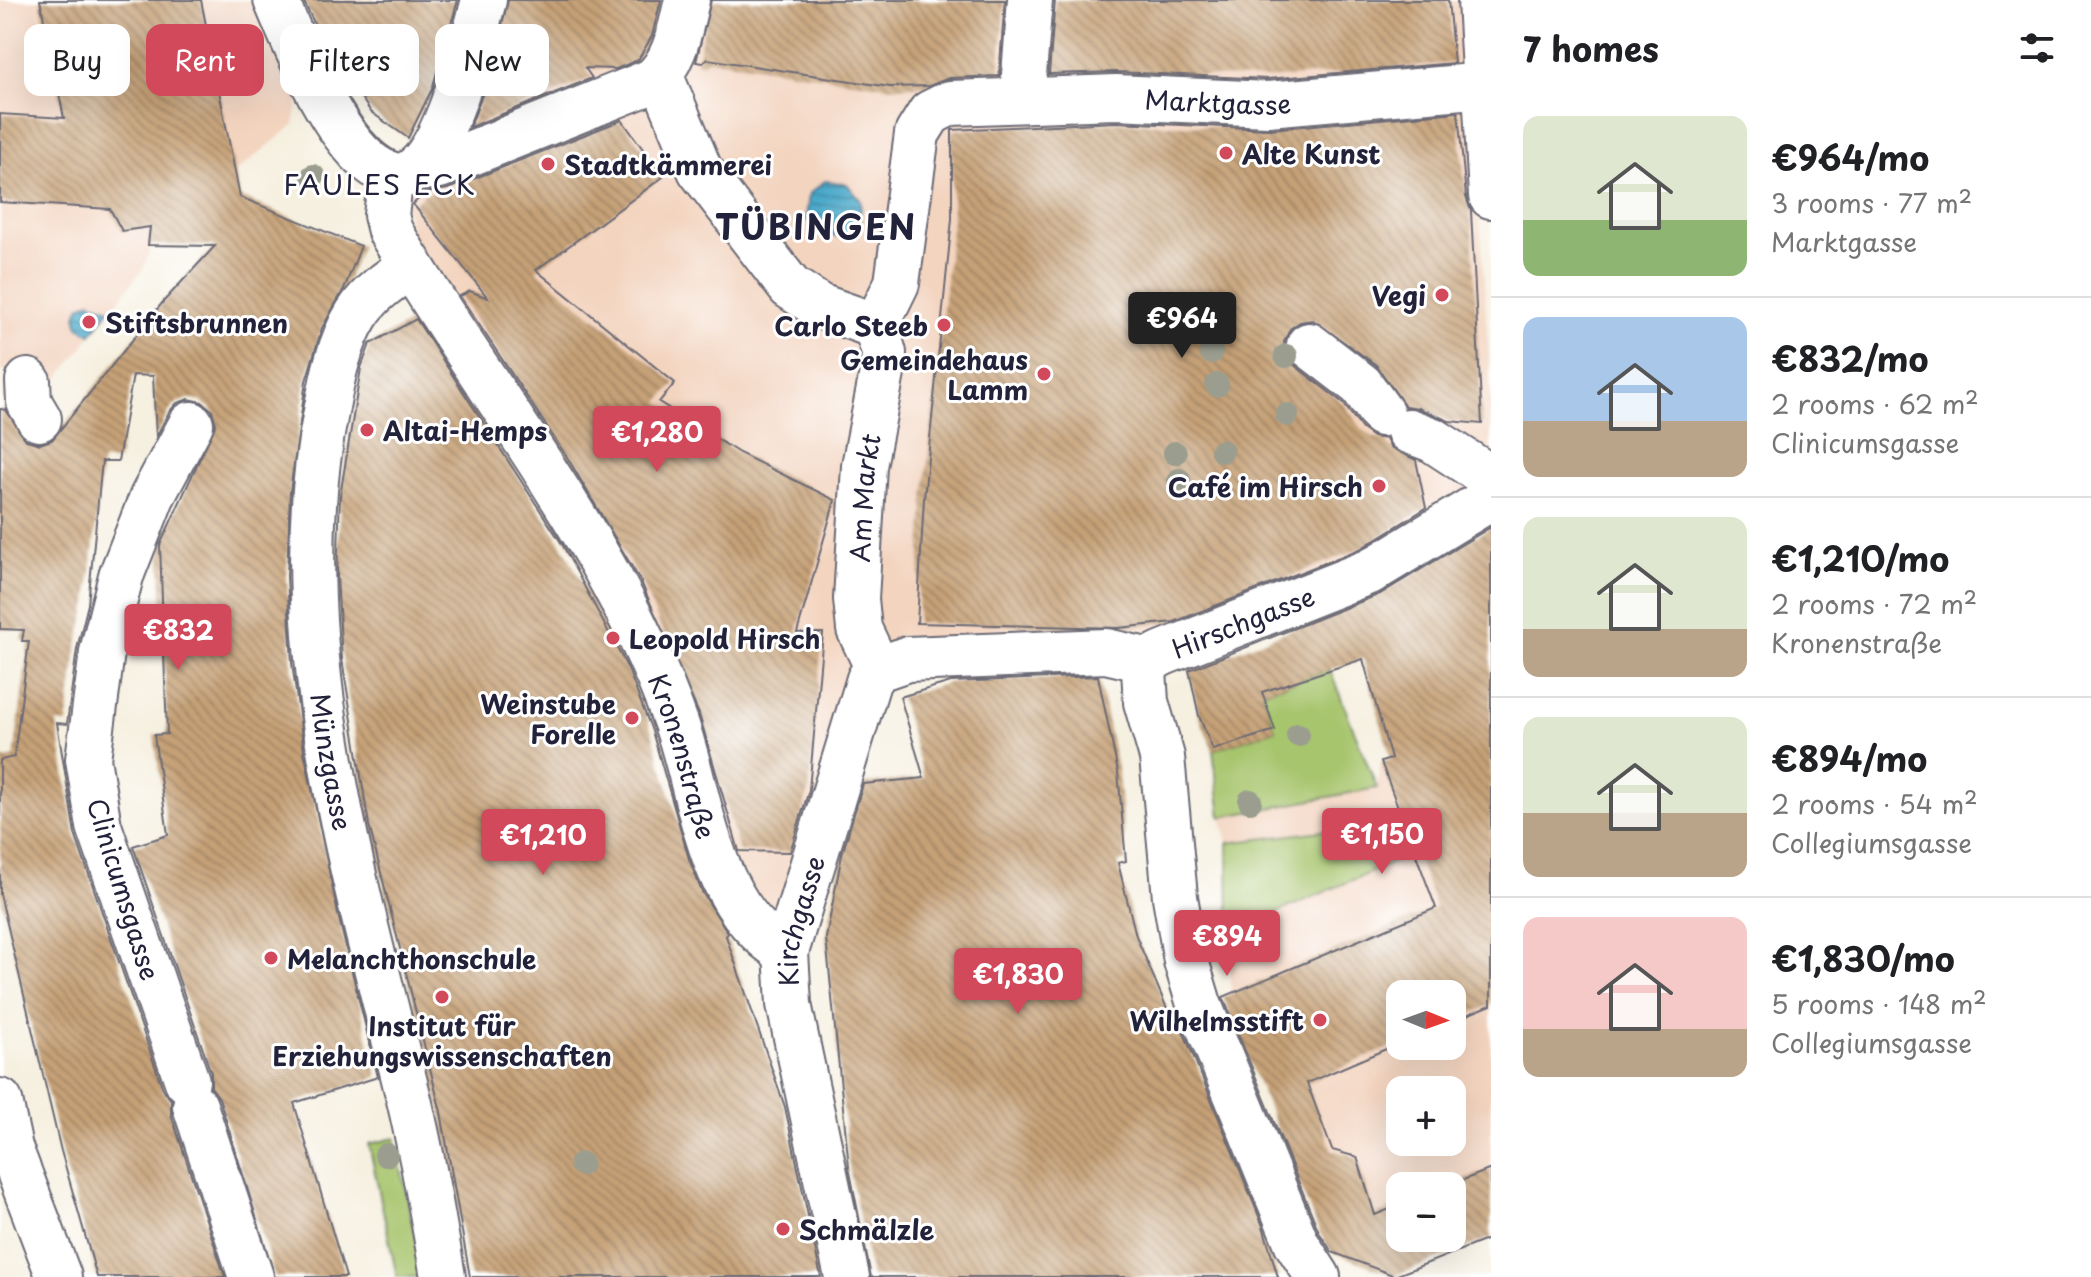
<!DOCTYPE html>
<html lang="en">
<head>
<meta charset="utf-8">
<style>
  body { margin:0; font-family:"Playpen Sans",sans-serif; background:#f2f2f2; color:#202124; height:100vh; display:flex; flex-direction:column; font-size:30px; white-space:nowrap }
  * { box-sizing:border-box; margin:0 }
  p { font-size:26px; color:#757577 }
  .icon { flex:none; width:44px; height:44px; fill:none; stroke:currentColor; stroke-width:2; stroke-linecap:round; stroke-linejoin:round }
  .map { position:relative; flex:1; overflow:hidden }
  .side { display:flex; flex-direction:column; background:#fff; width:600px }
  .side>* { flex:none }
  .banner { position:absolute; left:24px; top:24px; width:760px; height:72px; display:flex; gap:16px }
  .needle { width:52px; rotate:91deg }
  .buttons { position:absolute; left:1386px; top:980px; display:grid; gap:16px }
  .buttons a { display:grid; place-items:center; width:80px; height:80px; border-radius:16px; background:#fff; box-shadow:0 8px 32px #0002; font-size:40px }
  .price { position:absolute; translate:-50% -68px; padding:0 18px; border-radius:8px; background:#d1495b; color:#fff; font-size:26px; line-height:52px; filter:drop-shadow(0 2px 4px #0008) }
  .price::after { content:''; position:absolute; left:50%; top:48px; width:24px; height:18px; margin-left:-12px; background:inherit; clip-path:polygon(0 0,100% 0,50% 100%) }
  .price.current { background:#222; color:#fff }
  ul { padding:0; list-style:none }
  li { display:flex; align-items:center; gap:24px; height:200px; padding:0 32px }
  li+li { border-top:2px solid #e0e0e0 }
  li span { display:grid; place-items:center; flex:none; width:224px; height:160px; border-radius:16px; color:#555 }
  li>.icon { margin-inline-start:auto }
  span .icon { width:96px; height:96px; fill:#fffc; stroke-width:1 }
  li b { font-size:34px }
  h2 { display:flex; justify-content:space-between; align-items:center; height:96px; padding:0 32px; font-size:34px }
  .chip { padding:0 28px; border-radius:16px; background:#fff; box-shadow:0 8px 32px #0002; font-size:28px; line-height:72px }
  .chip.current { background:#d1495b; color:#fff }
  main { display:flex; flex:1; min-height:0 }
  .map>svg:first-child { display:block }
  .built { fill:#f3d4bf; fill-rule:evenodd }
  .green { fill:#a7c56d; stroke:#647454; stroke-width:2 }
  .water { fill:url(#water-rules); stroke:#366582; stroke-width:2 }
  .building { fill:url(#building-back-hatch) }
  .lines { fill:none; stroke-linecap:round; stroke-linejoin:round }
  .minor-casing { stroke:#6c6a75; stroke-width:48 }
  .minor { stroke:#fff; stroke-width:44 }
  .tree { fill:#9b9e8f }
  .poi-dot { fill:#d1495b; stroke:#fff; stroke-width:3 }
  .labels { text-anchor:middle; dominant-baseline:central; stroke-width:6; stroke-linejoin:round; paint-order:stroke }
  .street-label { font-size:26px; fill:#22223b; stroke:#fff }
  .poi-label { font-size:26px; font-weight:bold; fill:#22223b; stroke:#fff; text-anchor:start }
  .neighbourhood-label { font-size:28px; letter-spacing:2px; fill:#22223b; stroke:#fff }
  .district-label { font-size:34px; font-weight:bold; letter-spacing:2px; fill:#22223b; stroke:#fff }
</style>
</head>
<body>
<main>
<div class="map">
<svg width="1491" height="1277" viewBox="0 0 1491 1277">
  <defs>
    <pattern id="water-rules" width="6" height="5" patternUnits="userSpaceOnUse" patternTransform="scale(2)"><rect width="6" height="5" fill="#4aa8c9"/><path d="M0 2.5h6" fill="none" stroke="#3d88a4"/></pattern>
    <pattern id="building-back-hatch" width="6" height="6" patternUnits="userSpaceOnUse" patternTransform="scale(2)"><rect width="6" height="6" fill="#c6a177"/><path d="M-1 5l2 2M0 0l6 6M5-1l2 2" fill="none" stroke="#a08363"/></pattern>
  </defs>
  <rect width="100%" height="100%" fill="#fff"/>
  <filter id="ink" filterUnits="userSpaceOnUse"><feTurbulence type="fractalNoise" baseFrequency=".0125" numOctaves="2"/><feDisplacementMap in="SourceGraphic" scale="16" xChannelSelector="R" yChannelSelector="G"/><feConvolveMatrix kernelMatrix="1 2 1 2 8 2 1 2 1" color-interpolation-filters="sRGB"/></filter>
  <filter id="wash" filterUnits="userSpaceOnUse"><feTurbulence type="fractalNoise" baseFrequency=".006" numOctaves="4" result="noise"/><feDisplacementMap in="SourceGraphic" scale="32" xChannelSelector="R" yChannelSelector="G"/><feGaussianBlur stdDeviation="1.8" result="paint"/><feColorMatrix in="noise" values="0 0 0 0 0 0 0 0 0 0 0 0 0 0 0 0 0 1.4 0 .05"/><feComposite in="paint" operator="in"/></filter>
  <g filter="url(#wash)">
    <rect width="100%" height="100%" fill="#f6f0e0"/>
    <path class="built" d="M0 0H256L300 95 294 125 154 238 144 267 56 382 0 371Z
      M486 0H1467L1491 395V514L1167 654 878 651 780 920 686 815 620 628 425 315 405 203Z
      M1491 726V1238L1395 1276 1329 1251 1231 994 1228 843 1221 817 1376 788 1381 762ZM1400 994H1452V1046H1400ZM1400 1090H1452V1142H1400ZM1400 1186H1452V1238H1400Z"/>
    <path class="green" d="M1330 670 1377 788 1221 817 1213 750 1275 730 1262 692Z
      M1392 822 1406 857 1229 933 1228 843Z
      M395 1138 423 1277H397L369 1144Z"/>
    <path class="water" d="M825 181 847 184 861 201 860 223 842 237 819 235 806 218 809 194Z
      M90 301 110 309 91 334 79 327 76 316 81 306Z"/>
    <g id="blocks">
      <path class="building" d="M40 0H201L240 197 361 246 344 289 322 328 306 381 290 491 287 577 292 663 304 751 339 919 378 1077 294 1103 346 1277H275L219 1098 211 1087V1073L133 846 168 835 154 735 167 734 160 545 216 424 212 410 202 402 189 399 177 403 169 412 156 437 153 376 133 375 118 461H102L88 604 77 649 67 724 57 723 75 834 163 1089 171 1100V1114L225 1277H97L61 1151 0 894V760L14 757 29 641H22L24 630 0 629V409L6 410 26 440 40 444 52 440 163 302 215 246 148 245 150 227 122 231 110 209 0 202V114L64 118Z
        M303 0H458L432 89 408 138 371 112 323 42Z
        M508 0H661L652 36 638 60 616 69 585 68 592 78 470 127 489 77Z
        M711 0H1005L999 76 949 78 929 86 890 87 707 59 703 63 696 62Z
        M1055 0H1448L1454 63 1267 79 1117 72 1049 74Z
        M1458 112 1466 197 1471 211 1482 424 1449 421 1418 408 1405 406 1376 365 1313 320 1300 322 1290 329 1284 342 1286 354 1293 364 1343 403 1362 429 1373 437 1386 439 1390 447 1416 460 1426 508 1360 549 1174 622 1119 628 917 623 924 498 952 219V130L1116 122 1270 129Z
        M622 120 663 177 536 270 675 383 659 402 739 453 835 500 797 633H823L809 790 790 852 739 851 699 714 641 582 567 457 460 296 470 291 488 298 413 204 425 193 448 189Z
        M416 319 562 544 627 667 652 731 689 859 702 892 728 933 726 936 785 1107 821 1277H470L441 1112 369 825 342 659 337 577 340 496 361 368 370 344Z
        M1491 527V1005L1452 1021V994H1400V1043L1307 1083 1332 1150 1357 1157 1375 1215 1400 1205V1238H1452V1186H1448L1491 1169V1238L1395 1276 1332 1252 1319 1232 1223 997 1436 908 1381 762 1391 759 1363 659 1262 692 1275 730 1213 750 1199 716 1189 670 1380 594Z
        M1098 676 1118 772 1126 861 1118 863 1136 936 1171 1018 1177 1016 1263 1226 1278 1277H871L849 1167 826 938 842 854 863 784 924 778 900 697 951 682Z"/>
    </g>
  </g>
  <g filter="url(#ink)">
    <use href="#blocks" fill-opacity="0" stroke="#6c6a75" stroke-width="2"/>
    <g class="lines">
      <defs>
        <g id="minor">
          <path d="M276 0C295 46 347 175 402 176 445 163 473 40 484 0"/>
          <path d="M1480 0 1491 196"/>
          <path d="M660 74 700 170 790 287 819 306 876 326"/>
          <path d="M1022 99 1030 0"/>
          <path d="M416 169 439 166 652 81C676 62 680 28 687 0"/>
          <path id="s1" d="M391 176 386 215 390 231C486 394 613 543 676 723 703 801 708 906 786 952"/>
          <path id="s2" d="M411 266C390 280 371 292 357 314 339 343 332 379 326 412 282 629 351 865 403 1075 420 1141 432 1209 443 1277"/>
          <path d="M1309 345 1361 385 1382 414"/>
          <path d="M28 381 29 402 39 419"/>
          <path d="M1409 431 1433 440 1491 478"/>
          <path id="s3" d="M878 669 859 629 856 599 864 466 883 368 884 353 876 326 897 283 917 134 930 113 950 103 1116 97 1268 104 1485 85"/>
          <path d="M187 1081 99 826 88 759 102 652 121 576 152 497 191 424"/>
          <path d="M0 1101 10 1148 59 1277"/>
          <path d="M195 1106 251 1277"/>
          <path id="s4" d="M847 1277 789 1004 786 952 869 679 878 669 907 659 1106 651 1150 661"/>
          <path id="s5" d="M1318 1277 1297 1244 1199 1004 1186 961 1175 897 1162 757 1146 702 1144 670 1153 658 1163 653 1371 571 1491 498"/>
        </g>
      </defs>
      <use href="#minor" class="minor-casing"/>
      <use href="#minor" class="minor"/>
    </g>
    <g class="tree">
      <circle cx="313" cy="176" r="12"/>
      <circle cx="1211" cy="352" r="12"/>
      <circle cx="1286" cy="356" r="12"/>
      <circle cx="1217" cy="385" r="12"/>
      <circle cx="1287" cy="415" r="12"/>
      <circle cx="1222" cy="451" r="12"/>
      <circle cx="1175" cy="453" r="12"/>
      <circle cx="1179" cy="480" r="12"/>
      <circle cx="1298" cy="735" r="12"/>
      <circle cx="1250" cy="801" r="12"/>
      <circle cx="386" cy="1155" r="12"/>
      <circle cx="581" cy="1164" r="12"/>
    </g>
  </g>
  <g class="poi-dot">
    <circle cx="1226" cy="153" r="8"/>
    <circle cx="548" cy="164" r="8"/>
    <circle cx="1442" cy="295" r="8"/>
    <circle cx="89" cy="322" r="8"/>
    <circle cx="944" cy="325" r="8"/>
    <circle cx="1044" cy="374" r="8"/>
    <circle cx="367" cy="430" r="8"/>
    <circle cx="1379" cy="486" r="8"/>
    <circle cx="613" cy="638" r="8"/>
    <circle cx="632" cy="718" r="8"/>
    <circle cx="271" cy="958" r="8"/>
    <circle cx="442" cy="997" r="8"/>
    <circle cx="1320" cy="1020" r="8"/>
    <circle cx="783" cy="1229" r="8"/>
  </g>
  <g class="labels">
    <g class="street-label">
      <text stroke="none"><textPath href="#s3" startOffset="864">Marktgasse</textPath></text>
      <text stroke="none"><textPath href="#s3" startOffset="176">Am Markt</textPath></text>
      <text stroke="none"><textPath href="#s5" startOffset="750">Hirschgasse</textPath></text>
      <text stroke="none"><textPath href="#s1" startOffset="660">Kronenstraße</textPath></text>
      <text stroke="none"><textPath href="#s2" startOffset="528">Münzgasse</textPath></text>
      <text transform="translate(124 889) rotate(73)">Clinicumsgasse</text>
      <text stroke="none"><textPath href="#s4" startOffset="364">Kirchgasse</textPath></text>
    </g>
    <g class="poi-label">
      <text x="1242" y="153">Alte Kunst</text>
      <text x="564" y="164">Stadtkämmerei</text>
      <text x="1426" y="295" text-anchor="end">Vegi</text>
      <text x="105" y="322">Stiftsbrunnen</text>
      <text x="928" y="325" text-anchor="end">Carlo Steeb</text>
      <text x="1028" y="359" text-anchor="end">Gemeindehaus<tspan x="1028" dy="30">Lamm</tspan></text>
      <text x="383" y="430">Altai-Hemps</text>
      <text x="1363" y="486" text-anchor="end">Café im Hirsch</text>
      <text x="629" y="638">Leopold Hirsch</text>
      <text x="616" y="703" text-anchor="end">Weinstube<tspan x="616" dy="30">Forelle</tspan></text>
      <text x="287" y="958">Melanchthonschule</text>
      <text x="1304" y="1020" text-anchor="end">Wilhelmsstift</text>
      <text x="442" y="1025" text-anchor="middle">Institut für<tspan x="442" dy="30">Erziehungswissenschaften</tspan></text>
      <text x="799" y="1229">Schmälzle</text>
    </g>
    <g class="neighbourhood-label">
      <text x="380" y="183">FAULES ECK</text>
    </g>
    <g class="district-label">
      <text x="816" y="226">TÜBINGEN</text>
    </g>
  </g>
</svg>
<div class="buttons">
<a><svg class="needle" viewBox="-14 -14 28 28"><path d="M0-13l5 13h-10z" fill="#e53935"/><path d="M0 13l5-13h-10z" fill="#757577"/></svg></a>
<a>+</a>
<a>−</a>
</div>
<b class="price current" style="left:1182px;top:360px">€964</b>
<b class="price" style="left:657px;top:474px">€1,280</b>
<b class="price" style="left:178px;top:672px">€832</b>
<b class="price" style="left:1382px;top:876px">€1,150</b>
<b class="price" style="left:543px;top:877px">€1,210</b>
<b class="price" style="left:1227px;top:978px">€894</b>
<b class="price" style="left:1018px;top:1016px">€1,830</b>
<div class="banner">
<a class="chip">Buy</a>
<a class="chip current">Rent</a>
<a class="chip">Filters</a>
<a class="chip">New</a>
</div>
</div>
<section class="side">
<h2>7 homes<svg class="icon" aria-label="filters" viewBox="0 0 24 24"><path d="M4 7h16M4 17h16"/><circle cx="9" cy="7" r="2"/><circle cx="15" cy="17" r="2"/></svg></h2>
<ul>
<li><span style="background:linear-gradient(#dfe7d0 65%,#8fb573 0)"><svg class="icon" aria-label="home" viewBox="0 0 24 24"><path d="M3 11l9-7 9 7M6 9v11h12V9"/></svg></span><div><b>€964/mo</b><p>3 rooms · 77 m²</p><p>Marktgasse</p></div></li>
<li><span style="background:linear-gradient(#a9c7e8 65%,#b9a48a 0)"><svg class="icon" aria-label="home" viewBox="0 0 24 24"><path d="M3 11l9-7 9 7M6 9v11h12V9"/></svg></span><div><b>€832/mo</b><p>2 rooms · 62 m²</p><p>Clinicumsgasse</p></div></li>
<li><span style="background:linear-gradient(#dfe7d0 70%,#b9a48a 0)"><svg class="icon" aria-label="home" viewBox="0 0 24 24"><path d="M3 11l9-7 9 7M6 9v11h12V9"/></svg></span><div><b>€1,210/mo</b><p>2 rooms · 72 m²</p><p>Kronenstraße</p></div></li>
<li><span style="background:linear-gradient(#dfe7d0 60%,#b9a48a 0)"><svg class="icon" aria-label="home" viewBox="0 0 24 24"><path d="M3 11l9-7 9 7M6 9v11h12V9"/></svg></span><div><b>€894/mo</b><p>2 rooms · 54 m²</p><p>Collegiumsgasse</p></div></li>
<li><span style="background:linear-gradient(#f6c9c9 70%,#b9a48a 0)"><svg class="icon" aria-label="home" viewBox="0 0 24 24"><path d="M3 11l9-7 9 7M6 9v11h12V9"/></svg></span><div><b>€1,830/mo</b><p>5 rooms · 148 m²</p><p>Collegiumsgasse</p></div></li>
</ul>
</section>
</main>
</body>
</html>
